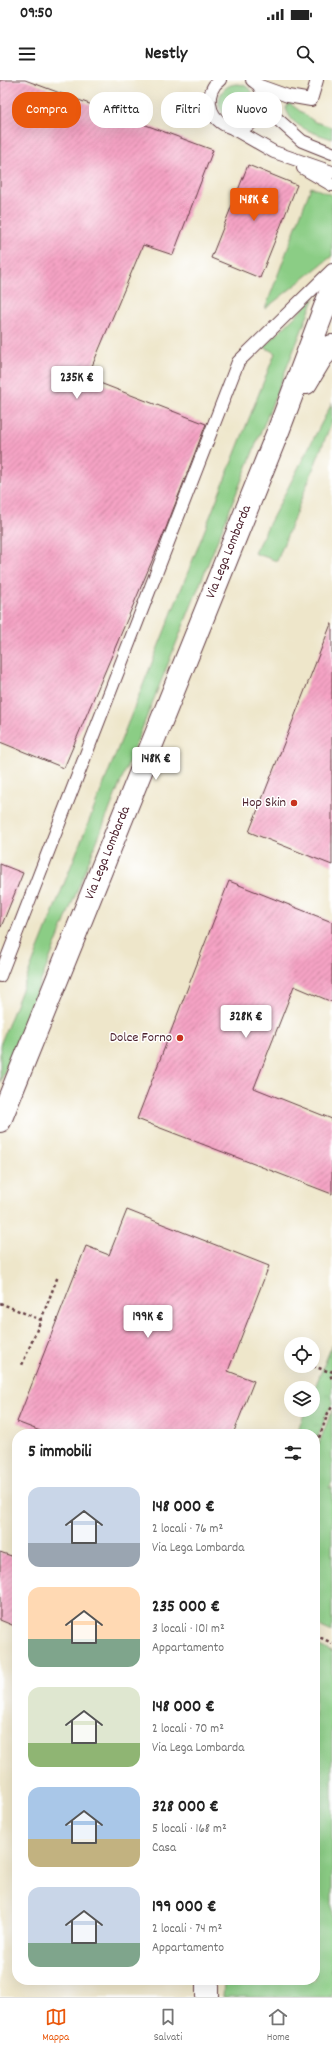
<!DOCTYPE html>
<html lang="it">
<head>
<meta charset="utf-8">
<style>
  body { margin:0; font-family:Dekko,sans-serif; background:#f6f6f6; color:#222; height:100vh; display:flex; flex-direction:column; font-size:15px; white-space:nowrap }
  * { box-sizing:border-box; margin:0 }
  p { font-size:13px; color:#767676 }
  .icon { flex:none; width:22px; height:22px; fill:none; stroke:currentColor; stroke-width:2; stroke-linecap:round; stroke-linejoin:round }
  .map { position:relative; flex:1; overflow:hidden }
  .drawer { position:absolute; left:12px; top:1349px; width:308px; height:556px; display:flex; flex-direction:column; background:#fff; border-radius:16px; box-shadow:0 4px 16px #0002 }
  .drawer>* { flex:none }
  .top-card { position:absolute; left:12px; top:12px; width:308px; height:36px; display:flex; gap:8px }
  .buttons { position:absolute; left:284px; top:1257px; display:grid; gap:8px }
  .buttons a { display:grid; place-items:center; width:36px; height:36px; border-radius:50%; background:#fff; box-shadow:0 4px 16px #0002; font-size:20px }
  .price { position:absolute; translate:-50% -34px; padding:0 9px; border-radius:4px; background:#fff; color:#222; font-size:13px; line-height:26px; filter:drop-shadow(0 1px 2px #0008) }
  .price::after { content:''; position:absolute; left:50%; top:24px; width:12px; height:9px; margin-left:-6px; background:inherit; clip-path:polygon(0 0,100% 0,50% 100%) }
  .price.current { background:#ea580c; color:#fff }
  ul { padding:0; list-style:none }
  li { display:flex; align-items:center; gap:12px; height:100px; padding:0 16px }
  li span { display:grid; place-items:center; flex:none; width:112px; height:80px; border-radius:12px; color:#555 }
  li>.icon { margin-inline-start:auto }
  span .icon { width:48px; height:48px; fill:#fffc; stroke-width:1 }
  li b { font-size:17px }
  h2 { display:flex; justify-content:space-between; align-items:center; height:48px; padding:0 16px; font-size:17px }
  .pill { padding:0 14px; border-radius:16px; background:#fff; box-shadow:0 4px 16px #0002; font-size:14px; line-height:36px }
  .pill.current { background:#ea580c; color:#fff }
  .status { display:flex; justify-content:space-between; align-items:center; height:28px; padding:0 20px; background:#fff; direction:ltr }
  .status svg { height:11px; fill:currentColor }
  header { display:flex; justify-content:space-between; align-items:center; height:52px; padding:0 16px; background:#fff; font-size:18px; font-weight:700 }
  .dock { display:flex; justify-content:space-around; align-items:center; height:56px; border-top:1px solid #e0e0e0; background:#fff; font-size:11px; color:#767676 }
  .dock a { display:grid; justify-items:center; gap:2px }
  .dock .current { color:#ea580c }
  .map>svg:first-child { display:block }
  .grass { fill:#8bcd85; stroke:#6a7658 }
  .park { fill:url(#park-tufts); stroke:#6a7658 }
  .building { fill:url(#building-hatch) }
  .lines { fill:none; stroke-linecap:round; stroke-linejoin:round }
  .lane-casing { stroke:#633d43; stroke-width:14 }
  .street-casing { stroke:#633d43; stroke-width:24 }
  .path { stroke:#633d43; stroke-width:2.5; stroke-dasharray:3 3; stroke-linecap:butt }
  .lane { stroke:#fff; stroke-width:12 }
  .street { stroke:#fff; stroke-width:22 }
  .poi-dot { fill:#c8321e; stroke:#fff; stroke-width:1.5 }
  .labels { text-anchor:middle; dominant-baseline:central; stroke-width:3; stroke-linejoin:round; paint-order:stroke }
  .street-label { font-size:14px; fill:#4a1f2b; stroke:#fff }
  .poi-label { font-size:14px; fill:#4a1f2b; stroke:#fff; text-anchor:end }
</style>
</head>
<body>
<div class="status"><b>09:50</b><svg viewBox="0 0 49 12"><path d="M0 12V9h3v3zM5 12V6h3v6zM10 12V3h3v9zM15 12V0h3v12zM26 1h20v11H26zM47 4h2v5h-2z"/></svg></div>
<header><svg class="icon" aria-label="menu" viewBox="0 0 24 24"><path d="M4 6h16M4 12h16M4 18h16"/></svg>Nestly<svg class="icon" aria-label="search" viewBox="0 0 24 24"><circle cx="10" cy="10" r="6"/><path d="M15 15l6 6"/></svg></header>
<div class="map">
<svg width="332" height="1917" viewBox="0 0 332 1917">
  <defs>
    <pattern id="park-tufts" width="24" height="20" patternUnits="userSpaceOnUse"><rect width="24" height="20" fill="#8bcd85"/><path d="M3 7l-1-3M5 7V3M7 7l1-3M15 17l-1-3M17 17v-4M19 17l1-3" fill="none" stroke="#79b073"/></pattern>
    <pattern id="building-hatch" width="6" height="6" patternUnits="userSpaceOnUse"><rect width="6" height="6" fill="#f5a3c4"/><path d="M-1 1l2-2M0 6l6-6M5 7l2-2" fill="none" stroke="#c8849f"/></pattern>
  </defs>
  <rect width="100%" height="100%" fill="#fff"/>
  <filter id="ink" filterUnits="userSpaceOnUse"><feTurbulence type="fractalNoise" baseFrequency=".025" numOctaves="2"/><feDisplacementMap in="SourceGraphic" scale="8" xChannelSelector="R" yChannelSelector="G"/><feConvolveMatrix kernelMatrix="1 2 1 2 8 2 1 2 1" color-interpolation-filters="sRGB"/></filter>
  <filter id="wash" filterUnits="userSpaceOnUse"><feTurbulence type="fractalNoise" baseFrequency=".012" numOctaves="4" result="noise"/><feDisplacementMap in="SourceGraphic" scale="16" xChannelSelector="R" yChannelSelector="G"/><feGaussianBlur stdDeviation="0.9" result="paint"/><feColorMatrix in="noise" values="0 0 0 0 0 0 0 0 0 0 0 0 0 0 0 0 0 1.4 0 .05"/><feComposite in="paint" operator="in"/></filter>
  <g filter="url(#wash)">
    <rect width="100%" height="100%" fill="#eee6ca"/>
    <path class="grass" d="M219 22a18 18 0 1 1 36 0a18 18 0 1 1-36 0Z
      M289 23 315 42 332 47V59C315 53 291 48 286 28Z
      M311 107 332 115V176L265 229Z
      M315 217 0 1003V965L275 273 264 267Z
      M332 323V341L277 481 254 473Z
      M332 1330V1402L329 1408 332 1407V1552L315 1544V1391L317 1380 315 1373Z
      M315 1564 332 1572V1917H223L224 1900H315Z"/>
    <path class="park" d="M332 1265V1325L327 1333 315 1365V1354H296L306 1330H313V1312Z"/>
    <g id="blocks">
      <path class="building" d="M0 0H25L213 70 173 175 143 165 87 298 206 344 166 448 64 688 0 662Z
        M248 85 297 105 260 198 211 178Z
        M331 544H332V785L249 752Z
        M0 784 23 793 1 847H0Z
        M229 801 332 842V922L294 906 254 1008 332 1039V1114L137 1039Z
        M127 1130 269 1186 228 1291 254 1301 233 1354H48L17 1342 86 1166 109 1175Z
        M0 1472 17 1478V1547L0 1540Z"/>
    </g>
  </g>
  <g filter="url(#ink)">
    <use href="#blocks" fill-opacity="0" stroke="#633d43" stroke-width="1"/>
    <g class="lines">
      <defs>
        <path id="lane" d="M220 0C212 5 209 15 210 24 212 41 231 53 247 46 261 39 268 19 259 6 258 4 254 2 252 0
          M260 6 288 16 311 20 317 0
          M263 23 275 37 302 61 332 73
          M232 48 274 72 332 92
          M303 88 332 105
          M0 896 238 282 332 190"/>
        <path id="street" d="M306 303 321 278 332 266
          M0 1041 279 349 332 208
          M207 1917V1900"/>
      </defs>
      <use href="#lane" class="lane-casing"/>
      <use href="#street" class="street-casing"/>
      <path class="path" d="M0 1223 41 1240 22 1285
        M41 1240 58 1196
        M313 1286 330 1292
        M332 1290 330 1294 332 1299
        M315 1369 328 1333 332 1327
        M315 1379V1383
        M315 1555 332 1563"/>
      <use href="#lane" class="lane"/>
      <use href="#street" class="street"/>
    </g>
  </g>
  <g class="poi-dot">
    <circle cx="294" cy="723" r="4"/>
    <circle cx="180" cy="958" r="4"/>
  </g>
  <g class="labels">
    <g class="street-label">
      <text transform="translate(229 472) rotate(-68)">Via Lega Lombarda</text>
      <text transform="translate(108 773) rotate(-68)">Via Lega Lombarda</text>
    </g>
    <g class="poi-label">
      <text x="286" y="723">Hop Skin</text>
      <text x="172" y="958">Dolce Forno</text>
    </g>
  </g>
</svg>
<div class="buttons">
<a><svg class="icon" aria-label="locate" viewBox="0 0 24 24"><circle cx="12" cy="12" r="6"/><path d="M12 2v4M12 18v4M2 12h4M18 12h4"/></svg></a>
<a><svg class="icon" aria-label="layers" viewBox="0 0 24 24"><path d="M12 4l9 5-9 5-9-5zM3 14l9 5 9-5"/></svg></a>
</div>
<b class="price current" style="left:254px;top:142px">148K €</b>
<b class="price" style="left:77px;top:320px">235K €</b>
<b class="price" style="left:156px;top:701px">148K €</b>
<b class="price" style="left:246px;top:959px">328K €</b>
<b class="price" style="left:148px;top:1259px">199K €</b>
<div class="top-card">
<a class="pill current">Compra</a>
<a class="pill">Affitta</a>
<a class="pill">Filtri</a>
<a class="pill">Nuovo</a>
</div>
<section class="drawer">
<h2>5 immobili<svg class="icon" aria-label="filters" viewBox="0 0 24 24"><path d="M4 7h16M4 17h16"/><circle cx="9" cy="7" r="2"/><circle cx="15" cy="17" r="2"/></svg></h2>
<ul>
<li><span style="background:linear-gradient(#c9d6e8 70%,#9aa5b1 0)"><svg class="icon" aria-label="home" viewBox="0 0 24 24"><path d="M3 11l9-7 9 7M6 9v11h12V9"/></svg></span><div><b>148 000 €</b><p>2 locali · 76 m²</p><p>Via Lega Lombarda</p></div></li>
<li><span style="background:linear-gradient(#ffd9b3 65%,#7fa58c 0)"><svg class="icon" aria-label="home" viewBox="0 0 24 24"><path d="M3 11l9-7 9 7M6 9v11h12V9"/></svg></span><div><b>235 000 €</b><p>3 locali · 101 m²</p><p>Appartamento</p></div></li>
<li><span style="background:linear-gradient(#dfe7d0 70%,#8fb573 0)"><svg class="icon" aria-label="home" viewBox="0 0 24 24"><path d="M3 11l9-7 9 7M6 9v11h12V9"/></svg></span><div><b>148 000 €</b><p>2 locali · 70 m²</p><p>Via Lega Lombarda</p></div></li>
<li><span style="background:linear-gradient(#a9c7e8 65%,#c2b280 0)"><svg class="icon" aria-label="home" viewBox="0 0 24 24"><path d="M3 11l9-7 9 7M6 9v11h12V9"/></svg></span><div><b>328 000 €</b><p>5 locali · 168 m²</p><p>Casa</p></div></li>
<li><span style="background:linear-gradient(#c9d6e8 70%,#7fa58c 0)"><svg class="icon" aria-label="home" viewBox="0 0 24 24"><path d="M3 11l9-7 9 7M6 9v11h12V9"/></svg></span><div><b>199 000 €</b><p>2 locali · 74 m²</p><p>Appartamento</p></div></li>
</ul>
</section>
</div>
<nav class="dock">
<a class="current"><svg class="icon" aria-label="map" viewBox="0 0 24 24"><path d="M3 6l6-2 6 2 6-2v14l-6 2-6-2-6 2zM9 4v14M15 6v14"/></svg>Mappa</a>
<a><svg class="icon" aria-label="saved" viewBox="0 0 24 24"><path d="M7 4h10v16l-5-4-5 4z"/></svg>Salvati</a>
<a><svg class="icon" aria-label="home" viewBox="0 0 24 24"><path d="M3 11l9-7 9 7M6 9v11h12V9"/></svg>Home</a>
</nav>
</body>
</html>
